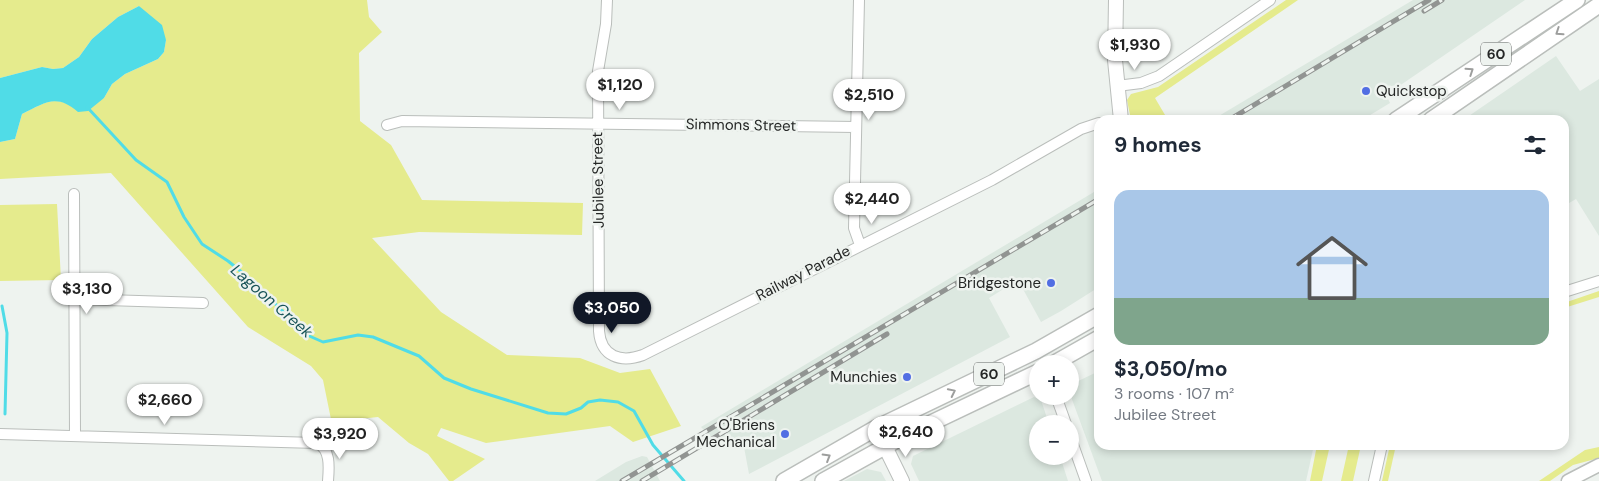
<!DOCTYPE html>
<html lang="en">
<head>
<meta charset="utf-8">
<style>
  body { margin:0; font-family:"DM Sans",sans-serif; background:#f6f6f7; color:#1f2937; height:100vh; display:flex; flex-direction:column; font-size:19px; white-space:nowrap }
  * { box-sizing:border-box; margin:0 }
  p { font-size:16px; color:#747a83 }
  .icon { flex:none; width:28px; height:28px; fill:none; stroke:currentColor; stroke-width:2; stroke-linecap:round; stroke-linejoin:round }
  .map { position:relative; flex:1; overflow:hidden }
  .panel { position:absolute; left:1094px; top:115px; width:475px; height:335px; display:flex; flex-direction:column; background:#fff; border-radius:15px; box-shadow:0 2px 8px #0003 }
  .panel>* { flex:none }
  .tools { position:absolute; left:1029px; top:355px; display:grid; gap:10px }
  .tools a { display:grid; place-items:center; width:50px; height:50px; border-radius:50%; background:#fff; box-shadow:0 2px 8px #0003; font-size:25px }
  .price { position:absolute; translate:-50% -42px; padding:0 11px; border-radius:18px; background:#fff; color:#222; font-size:16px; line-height:32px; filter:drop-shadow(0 1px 2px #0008) }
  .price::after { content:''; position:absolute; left:50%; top:30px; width:15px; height:11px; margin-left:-8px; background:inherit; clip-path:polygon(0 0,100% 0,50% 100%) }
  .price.current { background:#111827; color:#fff }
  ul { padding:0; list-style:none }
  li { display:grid; align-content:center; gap:10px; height:265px; padding:0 20px }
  li span { display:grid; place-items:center; height:155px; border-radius:15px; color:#555 }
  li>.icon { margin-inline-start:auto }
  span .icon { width:90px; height:90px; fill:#fffc; stroke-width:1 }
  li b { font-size:21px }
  h2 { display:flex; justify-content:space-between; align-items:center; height:60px; padding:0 20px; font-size:21px }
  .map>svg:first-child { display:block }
  .built { fill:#dce8e0 }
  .green { fill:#e5eb8d }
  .water { fill:#50dce7 }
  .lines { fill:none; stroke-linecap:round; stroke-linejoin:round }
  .stream { stroke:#50dce7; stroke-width:3 }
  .minor-casing { stroke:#babebb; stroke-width:12 }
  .tertiary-casing { stroke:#babebb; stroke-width:15 }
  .secondary-casing { stroke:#babebb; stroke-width:16 }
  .primary-casing { stroke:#babebb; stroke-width:18 }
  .minor { stroke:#fff; stroke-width:10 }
  .tertiary { stroke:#fff; stroke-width:12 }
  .secondary { stroke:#fff; stroke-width:14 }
  .primary { stroke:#fff; stroke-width:15 }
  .rail-casing { stroke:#919492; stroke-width:5 }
  .rail { stroke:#eef3ef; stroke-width:3; stroke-dasharray:9; stroke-linecap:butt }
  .oneway { stroke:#9d9e9d }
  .poi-dot { fill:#526ee3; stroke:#eef3ef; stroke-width:2 }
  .labels { text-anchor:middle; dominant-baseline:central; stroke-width:5; stroke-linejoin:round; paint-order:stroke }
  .shield { fill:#eef3ef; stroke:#616462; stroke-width:1 }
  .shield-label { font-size:14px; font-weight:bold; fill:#252726 }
  .poi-label { font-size:15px; fill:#252726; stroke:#eef3ef; text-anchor:end }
  .street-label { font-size:15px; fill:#252726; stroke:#eef3ef }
  .water-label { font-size:16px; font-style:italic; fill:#195458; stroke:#eef3ef }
</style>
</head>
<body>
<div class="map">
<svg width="1599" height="481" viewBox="0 0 1599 481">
  <rect width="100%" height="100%" fill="#eef3ef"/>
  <path class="built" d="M1413 0H1525L1386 95 1390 103 1362 120H1212Z
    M1556 56 1580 91 1599 79V236L1576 199 1564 206V120H1463Z
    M1099 189V287L1061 311 1041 322 1018 280 989 298 1010 337 749 474 744 447 739 439 717 443 701 427Z
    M1099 371V445H1314L1306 481H1102L1070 394V385Z
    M1034 397 1041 400 1049 424H1038V456H1060L1068 481H919L911 464 913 456Z
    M642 456 647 457 660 481H595L626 462Z
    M867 469 881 472 886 481H844Z"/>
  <path class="green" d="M0 0H367L369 17 382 32 359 53 360 121 391 145 422 200 583 203 582 235 419 232 372 238 441 312 507 355 580 358 620 373 650 369 681 426 633 442 610 426 486 443 441 428 437 436 485 459 453 481H449L428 454 409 443 378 417 359 419 353 443 333 429 323 380 311 366 248 327 111 173 0 179V142L15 139 22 114C45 103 56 93 78 111L104 98 112 84 125 74 158 59 164 52 166 40 139 6 118 17 92 39 79 57 63 68 53 69 42 67 0 78Z
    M1286 0H1298L1155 98 1168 120H1131L1127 100 1131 94 1158 87Z
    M57 204 61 280 0 281V205Z
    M1599 291V297L1564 308V303Z
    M1317 445H1330L1322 481H1310Z
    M1349 445H1361L1353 481H1341Z
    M1390 445H1396L1388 481H1382Z
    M1599 447V458L1573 465 1550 481H1539L1585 450Z"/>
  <path class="water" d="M139 6 162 25 166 40 164 52 158 59 125 74 112 84 104 98 88 111 78 112C56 93 45 103 22 114L15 139 0 142V78L42 67 53 69 63 68 79 57 92 39 118 17Z"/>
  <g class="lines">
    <path class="stream" d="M87 107 136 160 167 182 184 217 202 244 228 261 249 278 307 335 323 342 358 335 373 337 419 356 444 378 471 389 548 413 566 414 581 408 588 402 600 400 618 402 634 411 653 445 684 481
      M2 306 7 333 5 414"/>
    <defs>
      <path id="minor" d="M607 0 606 24 598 71 599 331C601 357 621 363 643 355L992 180 1081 129 1099 123
        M859 0 854 228 860 245
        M1117 86 1141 83 1159 76 1270 0
        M387 125 402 121 856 127
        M74 194 75 435
        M1564 292 1599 281
        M74 299 203 303
        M1056 396 1066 424
        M0 434 317 443C331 449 329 468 328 481
        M1070 436 1086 481
        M1374 481 1382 445"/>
      <path id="tertiary" d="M1568 481 1599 465"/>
      <path id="secondary" d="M1116 0 1115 60 1121 120
        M876 428 902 481"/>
      <path id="primary" d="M1396 120 1577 0
        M1431 120 1599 5
        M1053 364 1099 338
        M784 481 876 428 1036 351 1099 315
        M823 481 906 435 1038 372"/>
    </defs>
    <use href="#minor" class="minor-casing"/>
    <use href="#tertiary" class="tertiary-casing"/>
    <use href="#secondary" class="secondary-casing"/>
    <use href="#primary" class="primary-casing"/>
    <use href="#minor" class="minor"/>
    <use href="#tertiary" class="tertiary"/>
    <use href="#secondary" class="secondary"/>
    <use href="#primary" class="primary"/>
    <defs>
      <path id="rail" d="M1424 11 1442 0
        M1229 120 1429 0
        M622 481 1099 199
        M642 481 887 334"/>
    </defs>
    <use href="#rail" class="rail-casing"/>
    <use href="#rail" class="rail"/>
  </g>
  <defs><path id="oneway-chevron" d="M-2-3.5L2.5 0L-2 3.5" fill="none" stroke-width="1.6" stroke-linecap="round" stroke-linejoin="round" transform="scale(1.25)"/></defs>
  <g class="oneway">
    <use href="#oneway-chevron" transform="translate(1559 32) rotate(146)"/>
    <use href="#oneway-chevron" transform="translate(1470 71) rotate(-34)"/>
    <use href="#oneway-chevron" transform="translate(952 392) rotate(-26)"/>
    <use href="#oneway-chevron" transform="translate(827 457) rotate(-31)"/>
  </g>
  <g class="poi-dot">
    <circle cx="1366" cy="91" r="5"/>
    <circle cx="1051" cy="283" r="5"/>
    <circle cx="907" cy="377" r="5"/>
    <circle cx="785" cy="434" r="5"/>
  </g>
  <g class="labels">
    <g class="shield">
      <rect x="1481" y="42.5" width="30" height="23" rx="4"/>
      <rect x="974" y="362.5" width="30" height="23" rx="4"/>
    </g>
    <g class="shield-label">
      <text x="1496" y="54">60</text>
      <text x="989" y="374">60</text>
    </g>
    <g class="poi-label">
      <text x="1376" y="91" text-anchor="start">Quickstop</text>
      <text x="1041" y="283">Bridgestone</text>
      <text x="897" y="377">Munchies</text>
      <text x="775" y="425">O'Briens<tspan x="775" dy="17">Mechanical</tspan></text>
    </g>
    <g class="street-label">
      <text transform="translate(741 125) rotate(1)">Simmons Street</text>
      <text transform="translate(598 180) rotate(-91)">Jubilee Street</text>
      <text transform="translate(803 273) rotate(-27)">Railway Parade</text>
    </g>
    <g class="water-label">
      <text transform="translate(272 301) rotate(41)">Lagoon Creek</text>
    </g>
  </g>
</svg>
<div class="tools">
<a>+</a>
<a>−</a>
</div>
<b class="price" style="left:1135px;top:71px">$1,930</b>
<b class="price" style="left:620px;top:111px">$1,120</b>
<b class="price" style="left:869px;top:121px">$2,510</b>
<b class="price" style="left:872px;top:225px">$2,440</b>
<b class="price" style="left:87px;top:315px">$3,130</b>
<b class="price current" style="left:612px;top:334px">$3,050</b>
<b class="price" style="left:165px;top:426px">$2,660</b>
<b class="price" style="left:906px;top:458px">$2,640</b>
<b class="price" style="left:340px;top:460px">$3,920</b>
<section class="panel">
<h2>9 homes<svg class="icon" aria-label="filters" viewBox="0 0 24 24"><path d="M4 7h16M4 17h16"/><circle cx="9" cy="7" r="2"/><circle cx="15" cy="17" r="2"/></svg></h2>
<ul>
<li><span style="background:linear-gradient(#a9c7e8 70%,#7fa58c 0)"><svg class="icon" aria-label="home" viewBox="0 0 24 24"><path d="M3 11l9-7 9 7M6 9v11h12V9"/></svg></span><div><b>$3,050/mo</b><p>3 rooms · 107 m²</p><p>Jubilee Street</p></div></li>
</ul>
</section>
</div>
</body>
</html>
